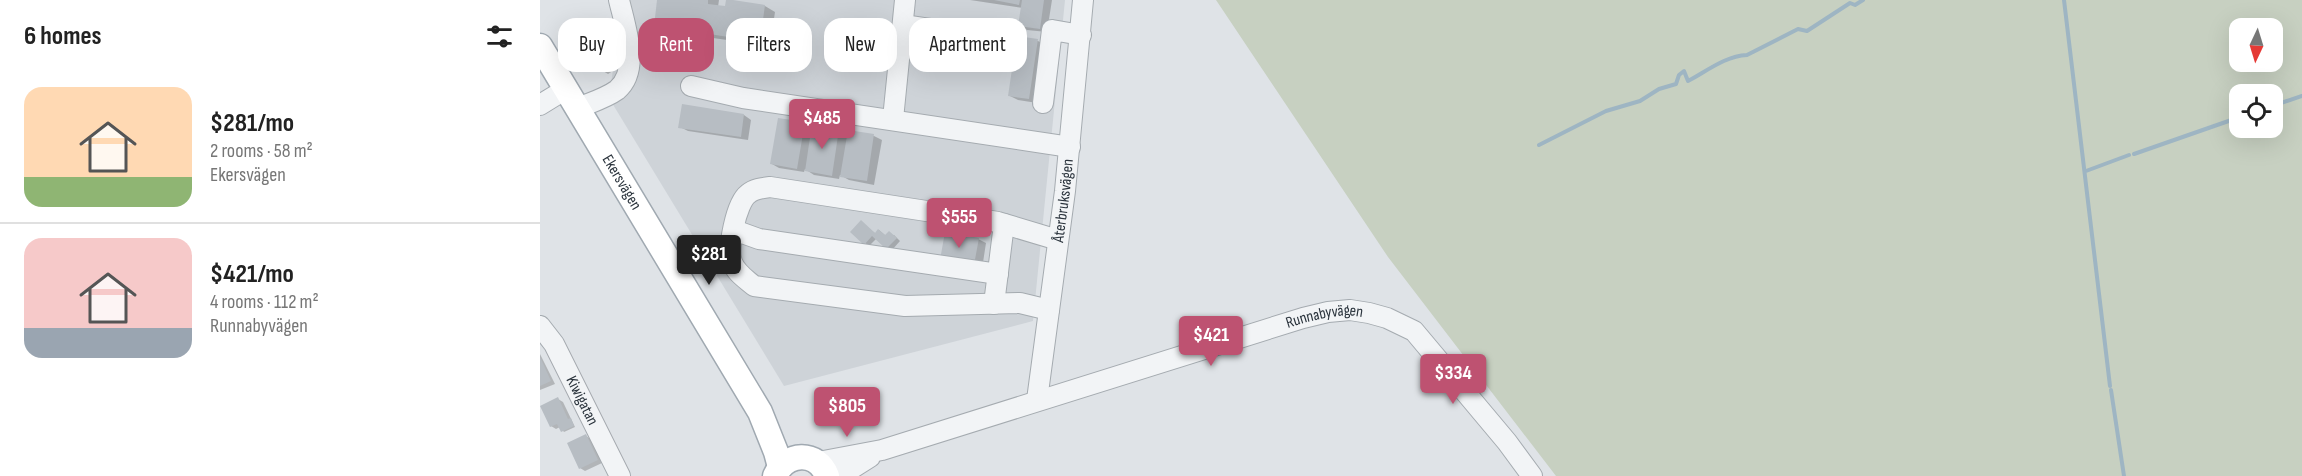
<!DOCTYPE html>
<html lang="en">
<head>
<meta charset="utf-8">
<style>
  body { margin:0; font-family:"Sofia Sans Condensed",sans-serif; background:#f2f2f2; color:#222; height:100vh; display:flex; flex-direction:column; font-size:22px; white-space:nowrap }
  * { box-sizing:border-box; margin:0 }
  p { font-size:20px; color:#767676 }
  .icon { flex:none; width:33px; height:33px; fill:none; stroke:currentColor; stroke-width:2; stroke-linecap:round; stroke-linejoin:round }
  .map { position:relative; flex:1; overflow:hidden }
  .side { display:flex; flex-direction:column; background:#fff; width:540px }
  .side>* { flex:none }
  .banner { position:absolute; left:18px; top:18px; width:570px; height:54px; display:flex; gap:12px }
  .needle { width:39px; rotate:184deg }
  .controls { position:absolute; left:1689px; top:18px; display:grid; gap:12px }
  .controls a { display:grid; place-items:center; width:54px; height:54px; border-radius:12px; background:#fff; box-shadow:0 6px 24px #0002; font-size:30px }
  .price { position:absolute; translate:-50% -51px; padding:0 14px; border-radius:6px; background:#be5271; color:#fff; font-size:20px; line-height:39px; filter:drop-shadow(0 2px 3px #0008) }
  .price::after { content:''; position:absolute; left:50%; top:36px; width:18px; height:14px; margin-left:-9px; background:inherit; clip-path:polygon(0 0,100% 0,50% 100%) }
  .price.selected { background:#222; color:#fff }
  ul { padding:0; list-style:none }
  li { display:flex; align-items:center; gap:18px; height:150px; padding:0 24px }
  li+li { border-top:2px solid #e0e0e0 }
  li span { display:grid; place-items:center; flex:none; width:168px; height:120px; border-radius:18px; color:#555 }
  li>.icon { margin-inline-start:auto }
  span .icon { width:72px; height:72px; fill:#fffc; stroke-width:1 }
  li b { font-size:26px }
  h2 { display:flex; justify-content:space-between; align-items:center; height:72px; padding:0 24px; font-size:26px }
  .tag { padding:0 21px; border-radius:18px; background:#fff; box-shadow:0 6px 24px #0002; font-size:21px; line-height:54px }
  .tag.selected { background:#be5271; color:#fff }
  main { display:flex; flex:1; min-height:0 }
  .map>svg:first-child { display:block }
  .built { fill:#ced3d8 }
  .green { fill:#c7d0c1; fill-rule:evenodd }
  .shadow { fill:#0003 }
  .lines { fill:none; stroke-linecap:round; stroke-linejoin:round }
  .stream { stroke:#9eb5c3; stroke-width:4 }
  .building { fill:#b7bdc3 }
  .minor-casing { stroke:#a5abb0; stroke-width:22 }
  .major-casing { stroke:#a0a9b1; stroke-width:27 }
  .minor { stroke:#f2f4f6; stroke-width:20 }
  .major { stroke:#fff; stroke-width:24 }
  .labels { text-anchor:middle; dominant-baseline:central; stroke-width:4.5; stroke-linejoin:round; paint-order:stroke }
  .street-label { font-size:16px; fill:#2a333c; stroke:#eff2f5 }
</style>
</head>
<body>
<main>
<section class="side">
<h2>6 homes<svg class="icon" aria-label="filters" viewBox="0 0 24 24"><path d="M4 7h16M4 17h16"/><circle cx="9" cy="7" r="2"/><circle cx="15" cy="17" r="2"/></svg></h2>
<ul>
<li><span style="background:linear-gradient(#ffd9b3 75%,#8fb573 0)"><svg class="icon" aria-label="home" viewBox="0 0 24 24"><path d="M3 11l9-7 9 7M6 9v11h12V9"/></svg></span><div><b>$281/mo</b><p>2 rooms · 58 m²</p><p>Ekersvägen</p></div></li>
<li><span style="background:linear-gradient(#f6c9c9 75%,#9aa5b1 0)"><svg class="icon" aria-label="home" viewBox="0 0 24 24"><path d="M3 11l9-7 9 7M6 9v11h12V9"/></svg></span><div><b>$421/mo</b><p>4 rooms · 112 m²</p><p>Runnabyvägen</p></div></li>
</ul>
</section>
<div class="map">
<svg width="1762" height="476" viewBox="0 0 1762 476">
  <rect width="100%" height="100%" fill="#dfe3e7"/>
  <path class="built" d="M83 0H525L493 321 244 386 69 98Z"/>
  <path class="green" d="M676 0H1762V476H1016L848 257ZM1700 28H1732V62H1700ZM1700 94H1732V128H1700Z"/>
  <path class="shadow" d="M119 0H179L178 7 225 6 235 12 230 46 173 38 169 65 122 58 112 53Z
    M430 0H512L507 32 487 30 480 25 483 8Z
    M65 37 70 40 84 64 68 74 63 71Z
    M479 38 498 41 505 45 497 103 478 100 470 96Z
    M204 115 211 120 208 140 148 131 140 127Z
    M264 124 273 129 299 130 308 136 309 132 334 136 342 140 334 185 309 180 300 175 299 179 274 175 265 169 264 172 239 168 232 164Z
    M321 222 336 234 339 230 346 236 354 235 360 241 352 250 337 238 329 246 325 243Z
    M438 239 446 243 442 269 402 259Z
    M0 354 15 384 0 390Z
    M18 399 23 402 35 427 24 432 20 427 16 429 11 426Z
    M46 436 51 439 62 463 45 471 40 468Z"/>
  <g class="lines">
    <path class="stream" d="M1524 0 1570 386
      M1732 106 1762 96
      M999 145 1066 111 1100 101 1119 89 1136 84 1139 75 1144 71 1148 81C1167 71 1185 56 1207 55L1258 29 1267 31 1310 3 1315 5 1323 0
      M1594 154 1700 117
      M1546 171 1589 155
      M1571 390 1584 476"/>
  </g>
  <path class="building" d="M117 0H168V4L185 6 186 0H193L225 5 220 42 163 33 159 60 111 53Z
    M454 0H480L479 5Z
    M482 0H504L500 29 478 26Z
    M65 35 80 61 62 72 46 46Z
    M477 36 498 39 489 99 468 96Z
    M142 104 204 114 201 137 138 128Z
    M238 118 265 122 257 169 230 164Z
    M272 124 299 129 292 176 265 171Z
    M308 130 334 134 327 181 300 177Z
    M321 220 335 233 338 229 345 235 349 231 357 238 346 249 332 236 324 245 310 232Z
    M405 232 439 238 434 265 400 260Z
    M0 357 11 381 0 386Z
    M18 397 28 419 31 418 34 426 21 432 17 424 10 427 0 406Z
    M46 434 58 460 39 469 27 443Z"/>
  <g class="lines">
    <defs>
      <g id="minor">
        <path d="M363 25 450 38"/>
        <path d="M151 86 203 98 530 147"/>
        <path d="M503 103 512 30 541 35"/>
        <path d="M0 105 26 89"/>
        <path d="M38 108C50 103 66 98 77 90 101 70 85 26 79 0"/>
        <path d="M353 119 365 0"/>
        <path d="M194 230 219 239 458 274"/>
        <path d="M454 304 464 224"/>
        <path d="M509 310 480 303 365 306 214 286C206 279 196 273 192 262 187 249 196 203 208 194 214 189 222 188 230 187L458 222 518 240"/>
        <path id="s1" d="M0 326 14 344 80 476"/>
        <path id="s2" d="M497 400 525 191 543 0"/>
        <path id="s3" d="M278 462 342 450 763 318 788 312 810 310 829 313 847 318 874 331 967 442 992 476"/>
        <path d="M300 476 330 457"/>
      </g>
      <g id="major">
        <path id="s4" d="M0 46 220 412 236 452 240 467"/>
        <path d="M235 476C246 452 277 450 287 476"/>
      </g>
    </defs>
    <use href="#minor" class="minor-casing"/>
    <use href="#major" class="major-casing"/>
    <use href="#minor" class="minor"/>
    <use href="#major" class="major"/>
  </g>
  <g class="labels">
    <g class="street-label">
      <text stroke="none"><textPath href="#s4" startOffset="159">Ekersvägen</textPath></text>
      <text stroke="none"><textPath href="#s2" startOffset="201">Återbruksvägen</textPath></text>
      <text stroke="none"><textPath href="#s3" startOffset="528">Runnabyvägen</textPath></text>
      <text stroke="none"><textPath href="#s1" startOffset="86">Kiwigatan</textPath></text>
    </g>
  </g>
</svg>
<div class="controls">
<a><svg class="needle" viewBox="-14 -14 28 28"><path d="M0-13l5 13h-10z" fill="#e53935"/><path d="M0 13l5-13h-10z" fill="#767676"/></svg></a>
<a><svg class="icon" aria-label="locate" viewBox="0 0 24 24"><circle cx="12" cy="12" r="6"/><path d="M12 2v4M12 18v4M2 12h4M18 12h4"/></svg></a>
</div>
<b class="price" style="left:282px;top:150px">$485</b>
<b class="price" style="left:419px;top:249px">$555</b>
<b class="price selected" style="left:169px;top:286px">$281</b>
<b class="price" style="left:671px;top:367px">$421</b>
<b class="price" style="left:913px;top:405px">$334</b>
<b class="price" style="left:307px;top:438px">$805</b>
<div class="banner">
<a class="tag">Buy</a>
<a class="tag selected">Rent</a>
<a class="tag">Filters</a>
<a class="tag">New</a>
<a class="tag">Apartment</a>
</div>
</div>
</main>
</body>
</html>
